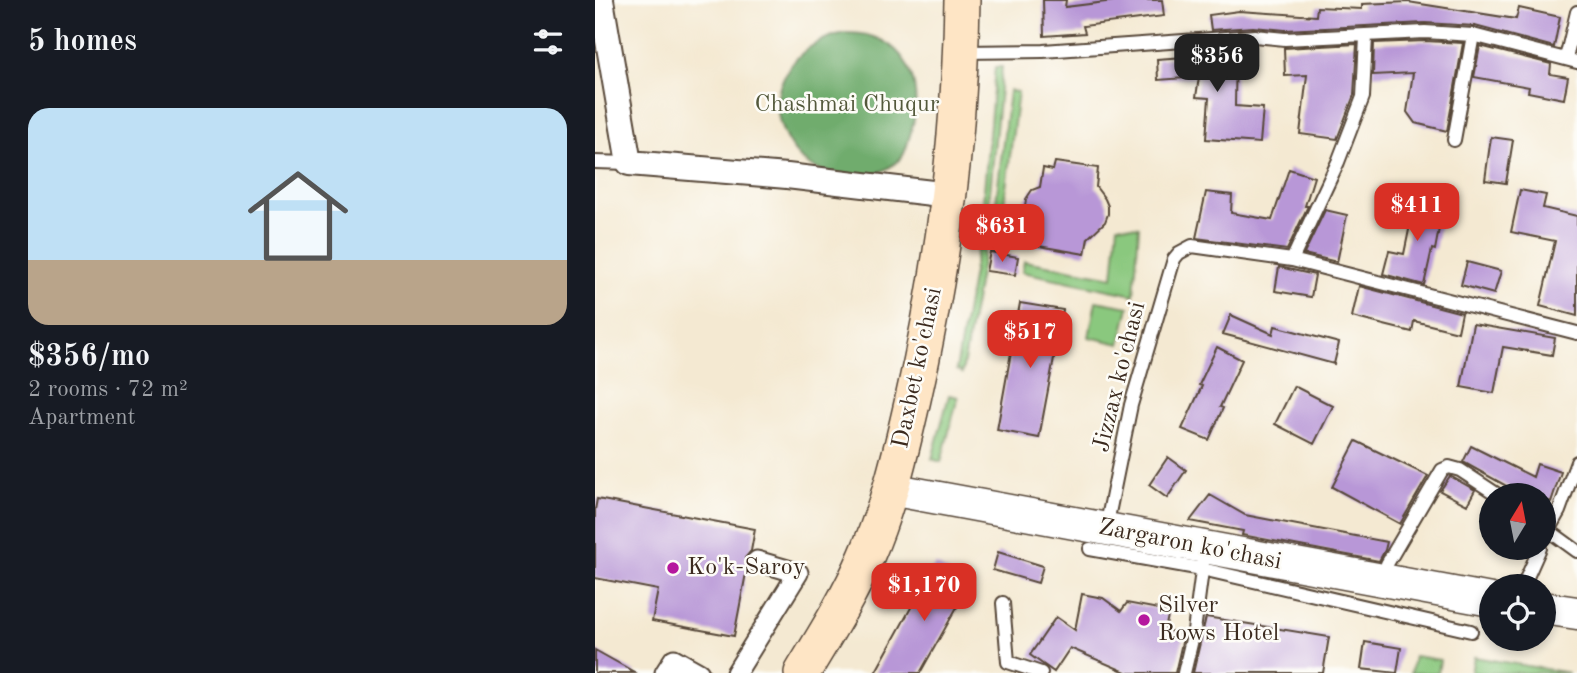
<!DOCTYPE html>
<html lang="en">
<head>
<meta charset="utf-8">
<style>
  body { margin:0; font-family:"Old Standard TT",serif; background:#20242c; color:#f1f3f6; height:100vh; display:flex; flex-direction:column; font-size:26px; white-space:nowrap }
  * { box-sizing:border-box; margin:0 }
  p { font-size:23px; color:#9ea1a6 }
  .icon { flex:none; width:38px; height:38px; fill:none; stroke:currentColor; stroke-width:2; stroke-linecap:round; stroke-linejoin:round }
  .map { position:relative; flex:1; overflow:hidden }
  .sheet { display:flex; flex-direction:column; background:#171b24; width:595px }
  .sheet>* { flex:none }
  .needle { width:46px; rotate:10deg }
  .controls { position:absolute; left:884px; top:483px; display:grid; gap:14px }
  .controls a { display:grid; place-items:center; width:77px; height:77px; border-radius:50%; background:#171b24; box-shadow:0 4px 10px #0003; font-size:35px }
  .price { position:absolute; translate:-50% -60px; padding:0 16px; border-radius:14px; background:#d93025; color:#fff; font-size:23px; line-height:46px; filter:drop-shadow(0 2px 4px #0008) }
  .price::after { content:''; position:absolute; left:50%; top:42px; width:21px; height:16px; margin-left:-10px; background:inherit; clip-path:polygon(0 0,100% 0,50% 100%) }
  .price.on { background:#222; color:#fff }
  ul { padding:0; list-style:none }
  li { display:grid; align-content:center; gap:14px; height:371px; padding:0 28px }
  li span { display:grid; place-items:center; height:217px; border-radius:21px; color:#555 }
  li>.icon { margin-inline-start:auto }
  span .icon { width:126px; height:126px; fill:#fffc; stroke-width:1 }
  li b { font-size:30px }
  h2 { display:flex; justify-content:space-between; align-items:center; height:84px; padding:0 28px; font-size:30px }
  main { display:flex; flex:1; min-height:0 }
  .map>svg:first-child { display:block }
  .green { fill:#8ac87e; stroke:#62794e; stroke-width:2 }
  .forest { fill:#6fac6d; stroke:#556b46; stroke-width:2 }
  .building { fill:#b897d7 }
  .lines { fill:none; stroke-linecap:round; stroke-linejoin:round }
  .service-casing { stroke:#574739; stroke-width:16 }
  .pedestrian-casing { stroke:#574739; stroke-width:23 }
  .minor-casing { stroke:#574739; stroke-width:28 }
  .tertiary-casing { stroke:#574739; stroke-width:35 }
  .secondary-casing { stroke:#574739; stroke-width:38 }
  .service { stroke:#fff; stroke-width:12 }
  .pedestrian { stroke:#fff; stroke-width:19 }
  .minor { stroke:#fff; stroke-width:24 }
  .tertiary { stroke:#fff; stroke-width:32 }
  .secondary { stroke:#fee5c5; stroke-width:35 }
  .poi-dot { fill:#b5179e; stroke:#fdfcf7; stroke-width:2.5 }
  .labels { text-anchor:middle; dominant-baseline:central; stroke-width:5; stroke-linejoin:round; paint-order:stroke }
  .park-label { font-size:24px; fill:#53593b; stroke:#fdfcf7 }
  .street-label { font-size:24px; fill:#3b2a1e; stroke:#fdfcf7 }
  .poi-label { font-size:24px; fill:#3b2a1e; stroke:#fdfcf7; text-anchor:start }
</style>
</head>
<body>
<main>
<section class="sheet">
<h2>5 homes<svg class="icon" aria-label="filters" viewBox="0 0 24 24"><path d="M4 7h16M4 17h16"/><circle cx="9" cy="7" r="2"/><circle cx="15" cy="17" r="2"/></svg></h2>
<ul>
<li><span style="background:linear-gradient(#bfe0f5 70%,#b9a48a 0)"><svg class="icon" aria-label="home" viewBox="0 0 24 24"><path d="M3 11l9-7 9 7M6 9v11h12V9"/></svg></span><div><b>$356/mo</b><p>2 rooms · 72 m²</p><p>Apartment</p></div></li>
</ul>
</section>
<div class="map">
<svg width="982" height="673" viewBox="0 0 982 673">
  <rect width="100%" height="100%" fill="#fdfcf7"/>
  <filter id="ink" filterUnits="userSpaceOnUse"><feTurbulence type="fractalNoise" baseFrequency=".0143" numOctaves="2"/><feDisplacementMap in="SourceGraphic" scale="14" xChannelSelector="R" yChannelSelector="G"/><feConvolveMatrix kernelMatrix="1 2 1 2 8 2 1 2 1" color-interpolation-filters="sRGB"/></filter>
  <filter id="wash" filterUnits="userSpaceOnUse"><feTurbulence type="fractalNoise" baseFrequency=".00686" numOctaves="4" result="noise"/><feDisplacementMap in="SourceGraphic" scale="28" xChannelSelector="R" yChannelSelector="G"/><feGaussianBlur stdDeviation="1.57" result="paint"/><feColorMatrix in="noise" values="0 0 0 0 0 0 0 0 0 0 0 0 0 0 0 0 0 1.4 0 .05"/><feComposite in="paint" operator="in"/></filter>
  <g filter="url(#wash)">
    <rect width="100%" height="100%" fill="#f4e9d2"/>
    <path class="green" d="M400 67H407L392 224H386Z
      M414 91 423 92 406 228 398 227Z
      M523 225 544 227 539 295 427 272 429 261 518 277Z
      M382 249 389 251 367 373 361 370Z
      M501 301 534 307 525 344 494 337Z
      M354 395 363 397 346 462 337 459Z
      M819 656 845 660 843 673H816Z
      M879 657 974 673H876Z"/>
    <path class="forest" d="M249 33C309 31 331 80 316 132 313 140 312 150 307 157 300 165 285 174 275 175 263 175 233 174 222 169 209 164 199 152 192 140 165 91 199 43 249 33Z"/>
    <g id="blocks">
      <path class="building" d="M448 0H471L470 7 527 0H567L569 16 488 26 490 33 449 36Z
        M813 2 921 19 924 8 965 17 959 47 880 26 830 23 690 30 658 27 616 30 614 15 644 11 721 16 722 7 767 9V4Z
        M830 41 868 43 852 131 820 123 812 112 818 73 778 75 779 43Z
        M762 44 759 95 742 139 705 134 712 75 690 76 689 48Z
        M641 46 640 106 668 108 665 143 611 139 614 98 601 97 604 77 563 80 562 59 619 55 618 48Z
        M885 46 956 64 955 74 973 77 969 99 933 92 934 87 879 77Z
        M896 137 918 140 911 183 890 180Z
        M460 162 503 168 501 187 510 199 513 206V214L510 222 493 238 490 254 438 245 442 224 433 218 430 207 431 199 437 190 445 187 448 168 458 170Z
        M694 169 719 177 710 206H713L692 250 601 238 611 192 637 195 636 213 677 220Z
        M925 190 951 195 948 208 982 216V316L945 306 960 241 916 232Z
        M821 196 849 202 840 250 837 249 829 285 788 274 794 251 809 254Z
        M730 210 752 215 742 262 709 254Z
        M395 252 423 257 420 275 391 271Z
        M872 262 906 271 899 294 866 285Z
        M684 267 720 275 716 297 680 291Z
        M764 286 867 313 863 332 819 321 817 332 757 317Z
        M425 303 468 310 444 438 402 430Z
        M636 315 678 334 680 326 744 343 739 364 628 334Z
        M878 324 960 338 957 355 908 347 899 393 866 387Z
        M622 347 647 360 625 407 628 408 614 440 587 429 607 386 604 385Z
        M699 386 738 406 719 444 680 424Z
        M761 441 833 476 805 524 737 487Z
        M876 446 938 477 942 464 966 472 956 502 948 499V495H937L915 488 868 462Z
        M573 457 591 470 572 498 554 485Z
        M855 476 880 490 872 505 845 491Z
        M615 495 650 515 792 542 790 550 784 561 647 535 648 531 595 521Z
        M2 499 160 529 156 551 150 558 152 568 139 636 57 621 63 590 0 578V510Z
        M403 552 448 566 443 583 398 570Z
        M340 564 375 584 325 673H280Z
        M487 594 508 598 526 611 532 603 574 611 570 630 589 634 580 673H533L475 648 459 672 435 655 461 617 480 630Z
        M611 617 734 637 728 673H598Z
        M770 642 806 648 802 673 766 669Z
        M0 650 41 673H0Z"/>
    </g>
  </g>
  <g filter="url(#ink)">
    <use href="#blocks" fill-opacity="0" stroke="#574739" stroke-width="2"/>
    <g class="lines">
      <defs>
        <path id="service" d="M367 52 448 51 659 36 690 39 830 32 878 35 982 62
          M971 58 982 12
          M859 140 878 35
          M0 162 34 163
          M697 260 743 162 768 97 771 37
          M949 527 982 551
          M511 528 536 405 579 259 584 253 597 246 697 260 982 333
          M948 539 964 511 982 462
          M495 549 607 569 876 631
          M789 581 792 564 847 470 854 467 865 470 903 495
          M928 586 945 548
          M408 603 413 662 446 673
          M589 673 599 631 608 563"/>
        <path id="pedestrian" d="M70 673 79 659 104 673
          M141 673 203 573 162 561"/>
        <path id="minor" d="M6 0 34 163 192 176 354 195"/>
        <path id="tertiary" d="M295 489 896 600
          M948 608 982 613"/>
        <path id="secondary" d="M207 673C230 635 254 597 271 557 293 507 306 452 318 399 348 268 365 134 367 0"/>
      </defs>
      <use href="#service" class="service-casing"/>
      <use href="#pedestrian" class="pedestrian-casing"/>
      <use href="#minor" class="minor-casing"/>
      <use href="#tertiary" class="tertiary-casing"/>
      <use href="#secondary" class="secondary-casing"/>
      <use href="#service" class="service"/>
      <use href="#pedestrian" class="pedestrian"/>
      <use href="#minor" class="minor"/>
      <use href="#tertiary" class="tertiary"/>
      <use href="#secondary" class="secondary"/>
    </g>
  </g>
  <g class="poi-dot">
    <circle cx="78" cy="568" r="7"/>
    <circle cx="549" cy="620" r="7"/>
  </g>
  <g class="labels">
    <g class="park-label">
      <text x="252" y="105">Chashmai Chuqur</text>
    </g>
    <g class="street-label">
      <text transform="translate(323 368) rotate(-78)">Daxbet ko'chasi</text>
      <text transform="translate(525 377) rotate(-76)">Jizzax ko'chasi</text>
      <text transform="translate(595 545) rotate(11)">Zargaron ko'chasi</text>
    </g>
    <g class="poi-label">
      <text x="92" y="568">Ko'k-Saroy</text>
      <text x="563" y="606">Silver<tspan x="563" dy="28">Rows Hotel</tspan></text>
    </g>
  </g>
</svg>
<div class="controls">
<a><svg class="needle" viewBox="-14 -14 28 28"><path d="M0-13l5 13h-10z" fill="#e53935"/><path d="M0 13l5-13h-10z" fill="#9ea1a6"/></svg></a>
<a><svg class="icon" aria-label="locate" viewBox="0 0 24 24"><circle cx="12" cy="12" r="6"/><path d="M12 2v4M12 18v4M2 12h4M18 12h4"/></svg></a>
</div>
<b class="price on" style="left:622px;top:94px">$356</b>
<b class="price" style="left:822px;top:243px">$411</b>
<b class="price" style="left:407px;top:264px">$631</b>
<b class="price" style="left:435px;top:370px">$517</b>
<b class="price" style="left:329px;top:623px">$1,170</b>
</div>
</main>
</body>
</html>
